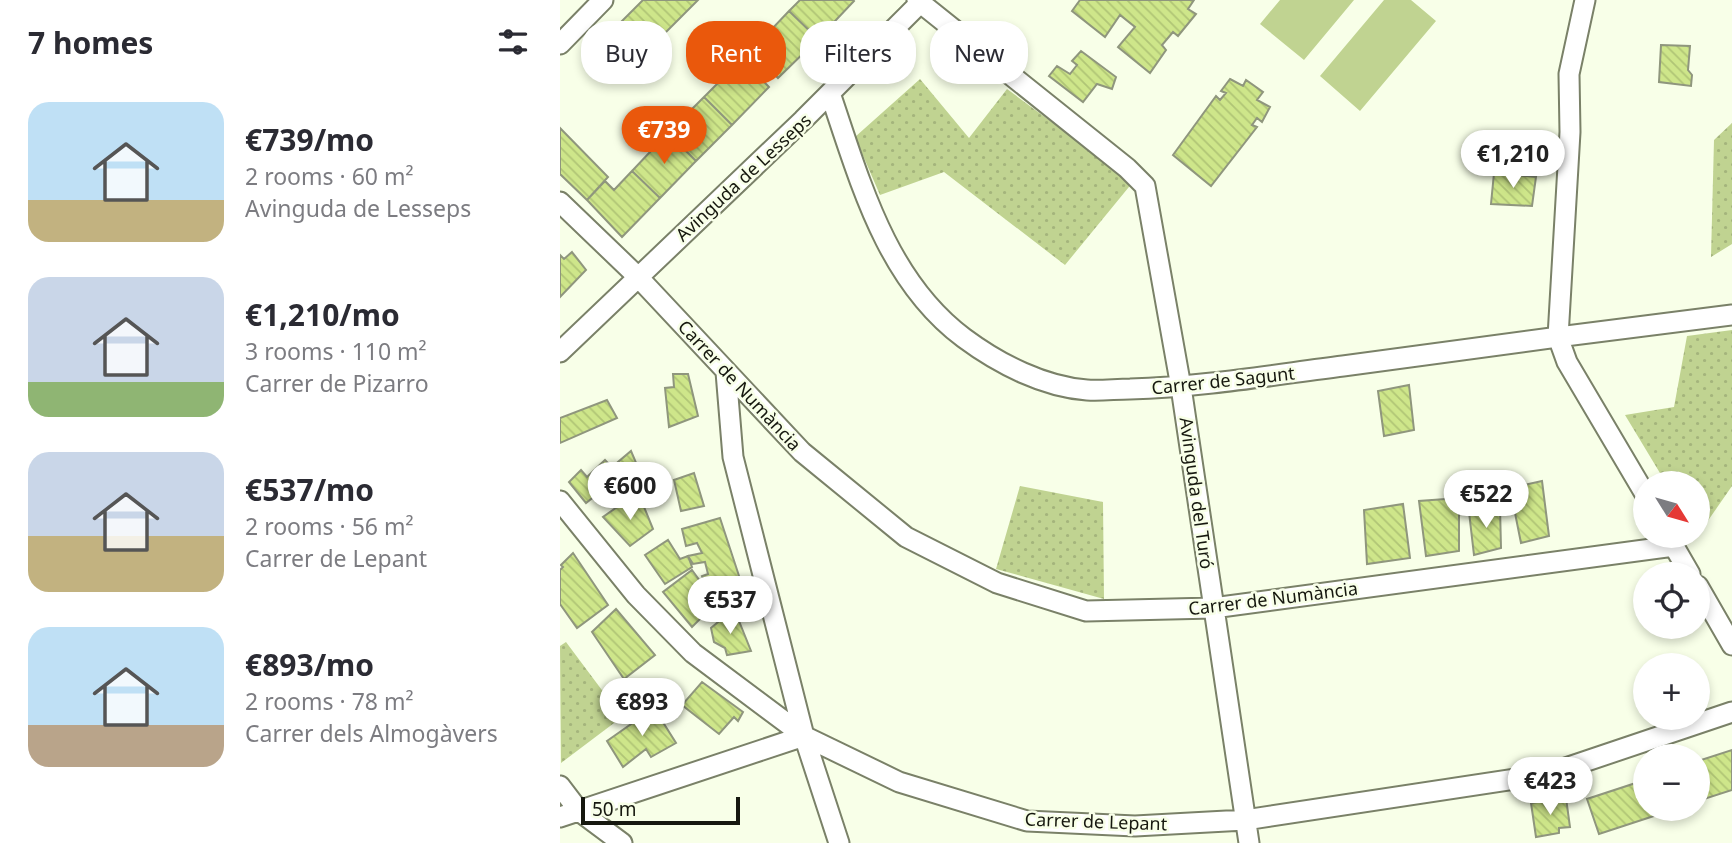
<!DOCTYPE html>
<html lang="en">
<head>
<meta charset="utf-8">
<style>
  body { margin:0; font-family:"Noto Sans",sans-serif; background:#f7f7f7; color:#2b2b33; height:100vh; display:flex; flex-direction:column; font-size:26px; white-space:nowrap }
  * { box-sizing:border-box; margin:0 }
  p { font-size:23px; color:#7c7c81 }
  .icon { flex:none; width:38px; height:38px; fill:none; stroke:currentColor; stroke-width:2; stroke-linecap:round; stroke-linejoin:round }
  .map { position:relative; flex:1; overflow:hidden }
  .drawer { display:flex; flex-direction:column; background:#fff; width:560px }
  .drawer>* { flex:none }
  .top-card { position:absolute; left:21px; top:21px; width:665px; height:63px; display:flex; gap:14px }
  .needle { width:46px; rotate:127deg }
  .tools { position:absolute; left:1073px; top:471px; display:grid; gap:14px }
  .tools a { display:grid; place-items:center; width:77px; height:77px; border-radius:50%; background:#fff; box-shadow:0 4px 10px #0003; font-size:35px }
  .scale { position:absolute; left:21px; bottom:18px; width:159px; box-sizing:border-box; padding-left:7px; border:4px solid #16180f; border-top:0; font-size:19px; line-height:24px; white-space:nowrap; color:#16180f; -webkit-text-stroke:5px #f8ffe8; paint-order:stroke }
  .price { position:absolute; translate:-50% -60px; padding:0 16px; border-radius:24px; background:#fff; color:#222; font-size:23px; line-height:46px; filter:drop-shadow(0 2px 4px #0008) }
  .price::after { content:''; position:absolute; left:50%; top:42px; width:21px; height:16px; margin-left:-10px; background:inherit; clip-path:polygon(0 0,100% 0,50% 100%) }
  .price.current { background:#ea580c; color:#fff }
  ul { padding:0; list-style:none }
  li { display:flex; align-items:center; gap:21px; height:175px; padding:0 28px }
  li span { display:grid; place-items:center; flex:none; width:196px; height:140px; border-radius:21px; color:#555 }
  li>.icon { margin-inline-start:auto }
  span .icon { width:84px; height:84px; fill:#fffc; stroke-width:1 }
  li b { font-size:30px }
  h2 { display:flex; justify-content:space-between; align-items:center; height:84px; padding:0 28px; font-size:30px }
  .chip { padding:0 24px; border-radius:28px; background:#fff; box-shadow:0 4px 10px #0003; font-size:24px; line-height:63px }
  .chip.current { background:#ea580c; color:#fff }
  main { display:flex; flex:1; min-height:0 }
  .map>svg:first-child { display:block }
  .green { fill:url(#green-dots) }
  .pitch { fill:#c0d391 }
  .building { fill:url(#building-back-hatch); stroke:#8f967d; stroke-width:2 }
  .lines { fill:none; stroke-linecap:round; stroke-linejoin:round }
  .minor-casing { stroke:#7a8168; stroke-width:23 }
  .minor { stroke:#fff; stroke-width:19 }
  .labels { text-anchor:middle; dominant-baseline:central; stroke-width:5; stroke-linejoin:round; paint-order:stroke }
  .street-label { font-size:18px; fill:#16180f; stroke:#f8ffe8 }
</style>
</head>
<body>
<main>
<section class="drawer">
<h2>7 homes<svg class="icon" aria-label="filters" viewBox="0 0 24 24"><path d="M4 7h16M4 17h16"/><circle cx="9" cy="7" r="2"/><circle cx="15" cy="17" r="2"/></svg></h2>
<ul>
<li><span style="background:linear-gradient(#bfe0f5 70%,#c2b280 0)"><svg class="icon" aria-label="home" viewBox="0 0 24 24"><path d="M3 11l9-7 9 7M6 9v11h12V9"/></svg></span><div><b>€739/mo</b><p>2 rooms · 60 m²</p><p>Avinguda de Lesseps</p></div></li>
<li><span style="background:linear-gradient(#c9d6e8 75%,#8fb573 0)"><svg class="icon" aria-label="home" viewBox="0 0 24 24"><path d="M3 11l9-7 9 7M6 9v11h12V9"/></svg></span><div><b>€1,210/mo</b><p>3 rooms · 110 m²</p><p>Carrer de Pizarro</p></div></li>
<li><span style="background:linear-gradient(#c9d6e8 60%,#c2b280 0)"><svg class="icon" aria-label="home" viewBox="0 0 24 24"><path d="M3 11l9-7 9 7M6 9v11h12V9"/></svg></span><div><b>€537/mo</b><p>2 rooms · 56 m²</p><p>Carrer de Lepant</p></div></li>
<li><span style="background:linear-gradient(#bfe0f5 70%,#b9a48a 0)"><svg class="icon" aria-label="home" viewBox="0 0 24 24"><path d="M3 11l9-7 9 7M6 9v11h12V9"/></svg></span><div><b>€893/mo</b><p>2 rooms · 78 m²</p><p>Carrer dels Almogàvers</p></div></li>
</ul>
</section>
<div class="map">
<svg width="1172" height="843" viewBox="0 0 1172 843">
  <defs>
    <pattern id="green-dots" width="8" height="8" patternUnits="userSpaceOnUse" patternTransform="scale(1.75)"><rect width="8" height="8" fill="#c0d391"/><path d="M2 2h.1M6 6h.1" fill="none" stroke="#a4b47c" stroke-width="1.8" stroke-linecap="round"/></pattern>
    <pattern id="building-back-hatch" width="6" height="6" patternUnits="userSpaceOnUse" patternTransform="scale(1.75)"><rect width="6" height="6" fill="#cee68a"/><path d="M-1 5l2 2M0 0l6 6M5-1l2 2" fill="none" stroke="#b0c576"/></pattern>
  </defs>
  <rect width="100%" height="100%" fill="#f8ffe8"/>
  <path class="green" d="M360 79 409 138 447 89 573 182 505 265 384 172 320 195 295 137Z
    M1172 123V244L1151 257 1154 140Z
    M1172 330V486L1138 535V483H1106L1065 415 1114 407 1127 336Z
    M460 486 543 502 544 599 436 569Z
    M6 642 62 717 1 763 0 646Z"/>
  <path class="pitch" d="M720 0H794L744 60 700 24Z
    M824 0H851L876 21 800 111 760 76Z"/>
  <path class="building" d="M83 0H138L72 66 44 39Z
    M240 0H293L294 1 258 39 229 11Z
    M520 0H634L628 9 636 14 618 36 613 32 602 45 606 50 590 73 558 47 575 27 560 15 545 37 512 11Z
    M229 11 258 39 218 78 191 51Z
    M1101 45 1130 46 1128 70 1132 75 1131 86 1099 82Z
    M521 51 556 77 552 89 537 84 523 102 489 76 497 66 510 74 517 65 512 61Z
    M182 59 209 87 172 125 144 97Z
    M670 79 683 86 686 80 703 92 697 100 710 107 702 122 697 118 692 125 697 127 651 186 613 155 656 96 660 100 666 93 661 91Z
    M144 97 172 125 136 161 108 133Z
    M0 128 48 177 27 200 0 174Z
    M108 133 136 161 100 198 72 171Z
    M72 171 100 198 62 237 27 200 45 181 54 190Z
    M934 173 976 177 972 206 931 204Z
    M12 252 26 270 0 297V255L4 259Z
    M113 374H128L138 416 109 427 105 388 114 387Z
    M849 385 854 430 824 436 818 391Z
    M47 400 57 418 0 443V418Z
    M71 451 77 465 66 472 58 462Z
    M45 460 60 476 26 503 9 482 21 470 27 477Z
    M98 468 101 480 98 482 102 491 91 495 80 471Z
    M134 473 144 506 121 511 114 480Z
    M982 481 989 536 961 543 950 488Z
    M899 498V551L866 556 859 501Z
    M67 500 69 503 66 504 71 510 82 502 93 529 70 546 43 517Z
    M843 504 850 558 807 564 804 510Z
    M940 507 941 548 914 555 909 512Z
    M160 518 182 585 177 588 182 595 159 603 146 585 142 576 148 574 145 562 133 564 128 556 142 553 137 543 126 546 122 529Z
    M108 540 120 559 128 556 132 567 105 584 85 555Z
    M13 553 48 605 17 628 0 604V570L3 567 1 565Z
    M132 570 156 603 132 627 103 592Z
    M56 609 95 655 64 679 32 632Z
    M169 613 179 621 191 651 167 655 165 648 154 642 151 628Z
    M142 682 183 712 178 721 174 717 159 734 122 705Z
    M94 708 116 743 91 757 86 749 63 767 47 741Z
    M1172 750V790L1138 801V761Z
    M1085 780V808H1102L1103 813 1039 834 1027 799Z
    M1006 798 1010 827 999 828V833L976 837 971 803Z"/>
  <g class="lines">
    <defs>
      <path id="minor" d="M357 0 567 168 585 186 621 387 689 843
        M1025 0 1009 74 1010 132 998 337 1007 362 1085 494
        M0 44 43 0
        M270 93C300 181 326 280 404 338 439 364 484 387 527 390 541 391 556 389 570 389 642 387 712 375 783 366 913 348 1042 331 1172 315
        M0 202 78 277 242 452 346 537 437 583 526 611 653 608 1114 546
        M0 352 243 120 363 0
        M166 372 173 457 244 736 279 843
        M0 501 76 595 133 653 244 736 339 782 467 821 575 826 685 820 988 774 1172 712
        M1108 536 1130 574
        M1138 586 1172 645
        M0 786 19 811 62 843
        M0 817 244 736"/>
    </defs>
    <use href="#minor" class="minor-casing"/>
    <use href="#minor" class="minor"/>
  </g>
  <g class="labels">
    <g class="street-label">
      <text transform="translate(183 177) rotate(-43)">Avinguda de Lesseps</text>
      <text transform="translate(663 380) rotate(-6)">Carrer de Sagunt</text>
      <text transform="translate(180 385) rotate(47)">Carrer de Numància</text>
      <text transform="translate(637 493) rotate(82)">Avinguda del Turó</text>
      <text transform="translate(713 598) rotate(-7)">Carrer de Numància</text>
      <text transform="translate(536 821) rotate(2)">Carrer de Lepant</text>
    </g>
  </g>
</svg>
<div class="tools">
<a><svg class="needle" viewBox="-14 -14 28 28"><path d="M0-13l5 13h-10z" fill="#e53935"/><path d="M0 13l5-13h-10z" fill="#7c7c81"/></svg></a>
<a><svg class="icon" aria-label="locate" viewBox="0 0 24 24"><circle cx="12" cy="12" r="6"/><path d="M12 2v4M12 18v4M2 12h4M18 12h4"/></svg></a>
<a>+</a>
<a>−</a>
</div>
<div class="scale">50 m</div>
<b class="price current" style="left:104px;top:166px">€739</b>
<b class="price" style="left:953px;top:190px">€1,210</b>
<b class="price" style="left:70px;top:522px">€600</b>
<b class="price" style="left:926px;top:530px">€522</b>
<b class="price" style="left:170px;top:636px">€537</b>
<b class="price" style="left:82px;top:738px">€893</b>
<b class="price" style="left:990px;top:817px">€423</b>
<div class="top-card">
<a class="chip">Buy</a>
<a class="chip current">Rent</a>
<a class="chip">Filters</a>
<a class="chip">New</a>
</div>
</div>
</main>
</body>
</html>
